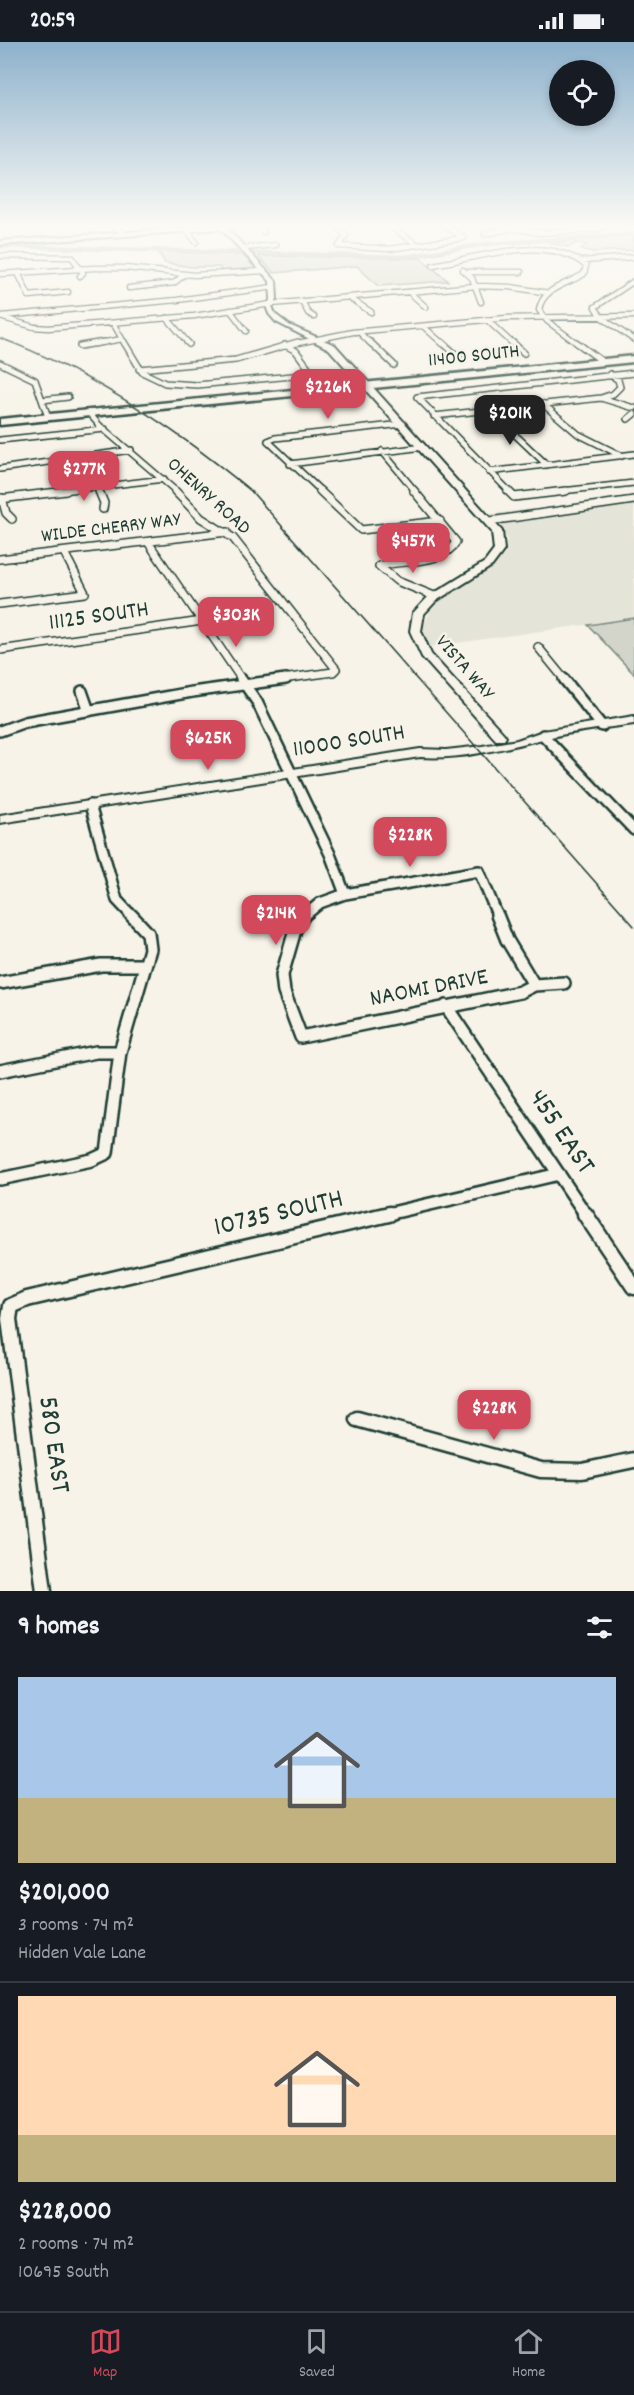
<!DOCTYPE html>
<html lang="en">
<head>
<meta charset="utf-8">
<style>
  body { margin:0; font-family:Dekko,sans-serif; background:#242831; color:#f1f3f6; height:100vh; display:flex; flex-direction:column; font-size:22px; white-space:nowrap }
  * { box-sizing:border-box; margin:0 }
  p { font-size:20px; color:#9ea1a6 }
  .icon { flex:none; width:33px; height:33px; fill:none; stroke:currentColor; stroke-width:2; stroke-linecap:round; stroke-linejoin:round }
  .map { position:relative; height:1549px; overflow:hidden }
  .panel { display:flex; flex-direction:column; background:#171b24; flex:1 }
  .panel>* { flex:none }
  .controls { position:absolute; left:549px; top:18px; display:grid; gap:12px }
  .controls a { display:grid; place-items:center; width:66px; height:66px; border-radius:50%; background:#171b24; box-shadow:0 3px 9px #0003; font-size:30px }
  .price { position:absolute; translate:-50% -51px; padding:0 14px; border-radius:12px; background:#d1495b; color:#fff; font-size:20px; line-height:39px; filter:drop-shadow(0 2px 3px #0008) }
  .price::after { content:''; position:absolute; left:50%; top:36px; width:18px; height:14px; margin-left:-9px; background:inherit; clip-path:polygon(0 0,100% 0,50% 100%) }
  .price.selected { background:#222; color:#fff }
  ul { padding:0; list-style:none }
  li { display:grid; align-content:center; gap:12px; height:318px; padding:0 18px }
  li+li { border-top:2px solid #363941 }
  li span { display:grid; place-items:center; height:186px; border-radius:0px; color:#555 }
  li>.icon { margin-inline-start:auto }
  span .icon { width:108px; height:108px; fill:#fffc; stroke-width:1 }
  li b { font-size:26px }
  h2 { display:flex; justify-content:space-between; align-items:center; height:72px; padding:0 18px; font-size:26px }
  .status { display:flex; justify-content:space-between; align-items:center; height:42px; padding:0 30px; background:#171b24; direction:ltr }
  .status svg { height:16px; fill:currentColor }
  .dock { display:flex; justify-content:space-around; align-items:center; height:84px; border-top:2px solid #363941; background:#171b24; font-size:16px; color:#9ea1a6 }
  .dock a { display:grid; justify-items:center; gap:3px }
  .dock .selected { color:#d1495b }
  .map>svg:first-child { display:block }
  .built { fill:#e5e4d9 }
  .green { fill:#d3d5ca; stroke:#79897f; stroke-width:1.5 }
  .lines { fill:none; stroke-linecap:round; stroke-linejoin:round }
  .canal { stroke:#a4ada3; stroke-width:4.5 }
  .street-far5-casing { stroke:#1f3d34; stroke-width:7 }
  .street-far4-casing { stroke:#1f3d34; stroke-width:8 }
  .street-far3-casing { stroke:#1f3d34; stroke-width:10 }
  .street-far2-casing { stroke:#1f3d34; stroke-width:14 }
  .street-far1-casing { stroke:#1f3d34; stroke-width:16 }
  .street-casing { stroke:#1f3d34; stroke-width:19 }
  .secondary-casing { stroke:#1f3d34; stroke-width:4 }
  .primary-casing { stroke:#1f3d34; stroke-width:5 }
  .street-far5 { stroke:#f7f3e8; stroke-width:4.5 }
  .street-far4 { stroke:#f7f3e8; stroke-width:5 }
  .street-far3 { stroke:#f7f3e8; stroke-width:7 }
  .street-far2 { stroke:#f7f3e8; stroke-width:9 }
  .street-far1 { stroke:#f7f3e8; stroke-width:11 }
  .street { stroke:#f7f3e8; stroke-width:14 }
  .secondary { fill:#f7f3e8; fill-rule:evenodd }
  .primary { fill:#f7f3e8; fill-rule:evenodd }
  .tram { stroke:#1f3d34; stroke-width:1.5 }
  .labels { text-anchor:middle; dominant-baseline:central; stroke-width:5; stroke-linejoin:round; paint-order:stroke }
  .far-street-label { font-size:20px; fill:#1f3d34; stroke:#f7f3e8 }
  .street-label { font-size:24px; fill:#1f3d34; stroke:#f7f3e8 }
  .near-street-label { font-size:28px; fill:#1f3d34; stroke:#f7f3e8 }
</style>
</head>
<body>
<div class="status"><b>20:59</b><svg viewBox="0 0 49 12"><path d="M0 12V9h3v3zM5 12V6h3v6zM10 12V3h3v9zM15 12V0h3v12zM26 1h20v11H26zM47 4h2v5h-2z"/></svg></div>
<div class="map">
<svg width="634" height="1549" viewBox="0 0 634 1549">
  <rect width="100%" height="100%" fill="#f7f3e8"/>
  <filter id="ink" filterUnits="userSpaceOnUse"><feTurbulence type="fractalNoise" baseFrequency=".0167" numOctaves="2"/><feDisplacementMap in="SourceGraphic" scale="12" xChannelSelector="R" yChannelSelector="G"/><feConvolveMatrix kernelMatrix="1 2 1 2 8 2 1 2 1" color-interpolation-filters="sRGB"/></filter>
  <g filter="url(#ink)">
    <path class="built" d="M634 455V576L428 605 423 585 434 561 482 533 505 512 507 498 501 484 490 472Z"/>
    <path class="green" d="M634 193V208L593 210 581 207 587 203 577 201 569 205 550 201Z
      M158 209 243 213 257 228 223 231 219 225H192L165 221Z
      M258 214 421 216 448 239 378 244 357 224 274 231Z
      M634 576V632L588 583Z"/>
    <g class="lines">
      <path class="canal" d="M0 204 405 215 486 202 634 192"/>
      <defs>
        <path id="street-far5" d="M114 183 124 192
          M258 183 264 190
          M335 183 346 193 339 204
          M388 183 418 203
          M496 183 540 191 598 187 603 185 601 183
          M186 187 196 200
          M485 192 509 187
          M339 204 389 207 464 196 444 183
          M243 206 276 203
          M0 214 72 215 83 231 80 234
          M583 219 634 215
          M433 223C478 216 548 191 586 224L584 232C568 242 542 246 539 268L547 279 578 302
          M463 228 472 236 481 260
          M466 230H521
          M18 231 29 254 68 250
          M0 232 94 226H125L195 233 264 229
          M634 239 595 265 601 275 634 298
          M129 246 174 241 184 233
          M409 250 426 265
          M348 255 371 270
          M302 259 308 271 314 275
          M230 268 246 289
          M2 274 177 258 274 245
          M0 275 34 285 48 286 194 274 271 262 476 244 510 245 549 251
          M167 276 189 302
          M487 278 513 302
          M113 281 125 302
          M423 284 443 302
          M359 290 371 302
          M95 302 122 297
          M293 302 353 290 507 276 634 274"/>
        <path id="street-far4" d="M124 300 142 330 165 341 197 343 313 332 296 309 285 303
          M187 300 189 302
          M370 300 394 323
          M442 300 461 317
          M512 300 524 311
          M576 300 603 320
          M80 304 104 300
          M0 321 35 338 48 375
          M139 327 236 318 298 300
          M601 356 634 366
          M42 358 68 355
          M543 362 578 392 622 414
          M489 368 547 423
          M89 371 99 383 177 450
          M434 374 601 356 613 352 620 345 618 338 610 332
          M628 377 634 372
          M0 398 105 387
          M268 399 322 450
          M268 399 275 396 403 382
          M382 409 416 450
          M290 422 423 405
          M0 427 131 408
          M489 430 634 412
          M98 446 100 450
          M54 450 164 437
          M510 450 417 355 634 331
          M553 450 634 441"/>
        <path id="street-far3" d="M99 449 104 461 103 467
          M175 449 201 476 233 496 336 627 333 630 275 638
          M320 449 361 488 440 479
          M414 449 456 500C442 524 403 517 379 524L397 539 434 554
          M508 449 514 455 566 449
          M2 456 6 471 12 477
          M0 457 66 449
          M490 479 634 458
          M148 500 242 638
          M0 517 227 490
          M0 562 85 551 64 510
          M538 605 565 638
          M0 608 202 579"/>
        <path id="street-far2" d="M241 637 257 660 330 812 345 852
          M564 637 602 684
          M82 649 89 669
          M0 689 25 680 192 650 286 637
          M543 693 634 788
          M90 763 117 858 133 875
          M303 875 320 861 345 852 479 829 498 875"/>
        <path id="street-far1" d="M304 873 295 888 282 933 284 950 301 995 520 950 534 943
          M497 873 507 898 534 943
          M0 941 101 923H144
          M534 943 564 941
          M446 964 586 1173
          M0 1029 96 1010H120
          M0 1137 92 1118 107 1111 120 1010 150 907 148 891 131 873
          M383 1173 559 1132"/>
        <path id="street" d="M585 1172 634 1245
          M357 1377 541 1428 582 1429 634 1418
          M44 1549 9 1277 11 1264 27 1257 389 1172"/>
        <path id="secondary" d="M227 183H251L227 186 276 239 277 257 272 264 275 272 289 283 335 303 502 489 504 508 492 524 436 559 424 572 421 589 431 612 504 692 506 695 504 698H496L422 615 410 589 413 571 428 555 485 520 494 508 492 490 329 307 276 280 269 272 266 264 271 257 270 239 221 187 0 203V199Z
          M634 674V682C605 686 575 689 547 696 505 706 464 718 420 715L0 781V773L420 707 446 708 482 704 517 698 543 689Z"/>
        <path id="primary" d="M634 314V320L0 383V377Z"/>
      </defs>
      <use href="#street-far5" class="street-far5-casing"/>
      <use href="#street-far4" class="street-far4-casing"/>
      <use href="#street-far3" class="street-far3-casing"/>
      <use href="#street-far2" class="street-far2-casing"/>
      <use href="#street-far1" class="street-far1-casing"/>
      <use href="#street" class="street-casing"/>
      <use href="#secondary" class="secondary-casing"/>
      <use href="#primary" class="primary-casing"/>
      <use href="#street-far5" class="street-far5"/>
      <use href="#street-far4" class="street-far4"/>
      <use href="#street-far3" class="street-far3"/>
      <use href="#street-far2" class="street-far2"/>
      <use href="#street-far1" class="street-far1"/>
      <use href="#street" class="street"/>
      <use href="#secondary" class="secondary"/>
      <use href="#primary" class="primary"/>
      <path class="tram" d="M0 296C91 330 176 387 251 449L634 884"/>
    </g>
  </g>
  <linearGradient id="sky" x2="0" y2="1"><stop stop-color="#8db1cc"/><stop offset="0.46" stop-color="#fbfaf5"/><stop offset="1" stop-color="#fbfaf5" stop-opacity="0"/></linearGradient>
  <rect width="634" height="400" fill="url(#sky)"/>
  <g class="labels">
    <g class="far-street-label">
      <text transform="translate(474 315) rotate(-6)">11400 SOUTH</text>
      <text transform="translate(208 455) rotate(42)">OHENRY ROAD</text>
      <text transform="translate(111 487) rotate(-7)">WILDE CHERRY WAY</text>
      <text transform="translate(464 626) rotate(49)">VISTA WAY</text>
    </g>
    <g class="street-label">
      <text transform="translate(99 575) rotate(-8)">11125 SOUTH</text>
      <text transform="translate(349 700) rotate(-9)">11000 SOUTH</text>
      <text transform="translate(429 947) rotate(-11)">NAOMI DRIVE</text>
    </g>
    <g class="near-street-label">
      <text transform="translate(560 1091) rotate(56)">455 EAST</text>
      <text transform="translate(279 1173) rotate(-13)">10735 SOUTH</text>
      <text transform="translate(52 1403) rotate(82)">580 EAST</text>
    </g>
  </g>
</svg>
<div class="controls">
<a><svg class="icon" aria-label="locate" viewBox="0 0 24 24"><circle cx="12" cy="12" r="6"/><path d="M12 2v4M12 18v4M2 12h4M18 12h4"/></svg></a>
</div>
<b class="price" style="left:328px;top:378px">$226K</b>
<b class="price selected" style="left:510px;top:404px">$201K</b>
<b class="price" style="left:84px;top:460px">$277K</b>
<b class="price" style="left:413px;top:532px">$457K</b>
<b class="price" style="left:236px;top:606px">$303K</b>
<b class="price" style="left:208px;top:729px">$625K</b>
<b class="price" style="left:410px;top:826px">$228K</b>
<b class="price" style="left:276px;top:904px">$214K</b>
<b class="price" style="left:494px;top:1399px">$228K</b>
</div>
<section class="panel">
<h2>9 homes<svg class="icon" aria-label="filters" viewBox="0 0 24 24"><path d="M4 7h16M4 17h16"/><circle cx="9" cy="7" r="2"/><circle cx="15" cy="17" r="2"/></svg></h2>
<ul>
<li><span style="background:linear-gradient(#a9c7e8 65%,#c2b280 0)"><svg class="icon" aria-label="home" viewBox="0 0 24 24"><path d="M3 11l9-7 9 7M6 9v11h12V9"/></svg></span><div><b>$201,000</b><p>3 rooms · 74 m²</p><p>Hidden Vale Lane</p></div></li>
<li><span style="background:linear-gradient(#ffd9b3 75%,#c2b280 0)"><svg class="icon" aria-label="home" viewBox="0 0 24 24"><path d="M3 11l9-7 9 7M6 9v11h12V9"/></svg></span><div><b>$228,000</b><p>2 rooms · 74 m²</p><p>10695 South</p></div></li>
</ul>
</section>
<nav class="dock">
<a class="selected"><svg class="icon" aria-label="map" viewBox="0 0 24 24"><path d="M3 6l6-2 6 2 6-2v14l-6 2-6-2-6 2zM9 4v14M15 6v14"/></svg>Map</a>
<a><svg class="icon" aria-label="saved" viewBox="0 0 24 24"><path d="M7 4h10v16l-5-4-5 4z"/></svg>Saved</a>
<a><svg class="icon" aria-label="home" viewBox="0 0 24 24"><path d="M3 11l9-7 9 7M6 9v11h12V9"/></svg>Home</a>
</nav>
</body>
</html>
